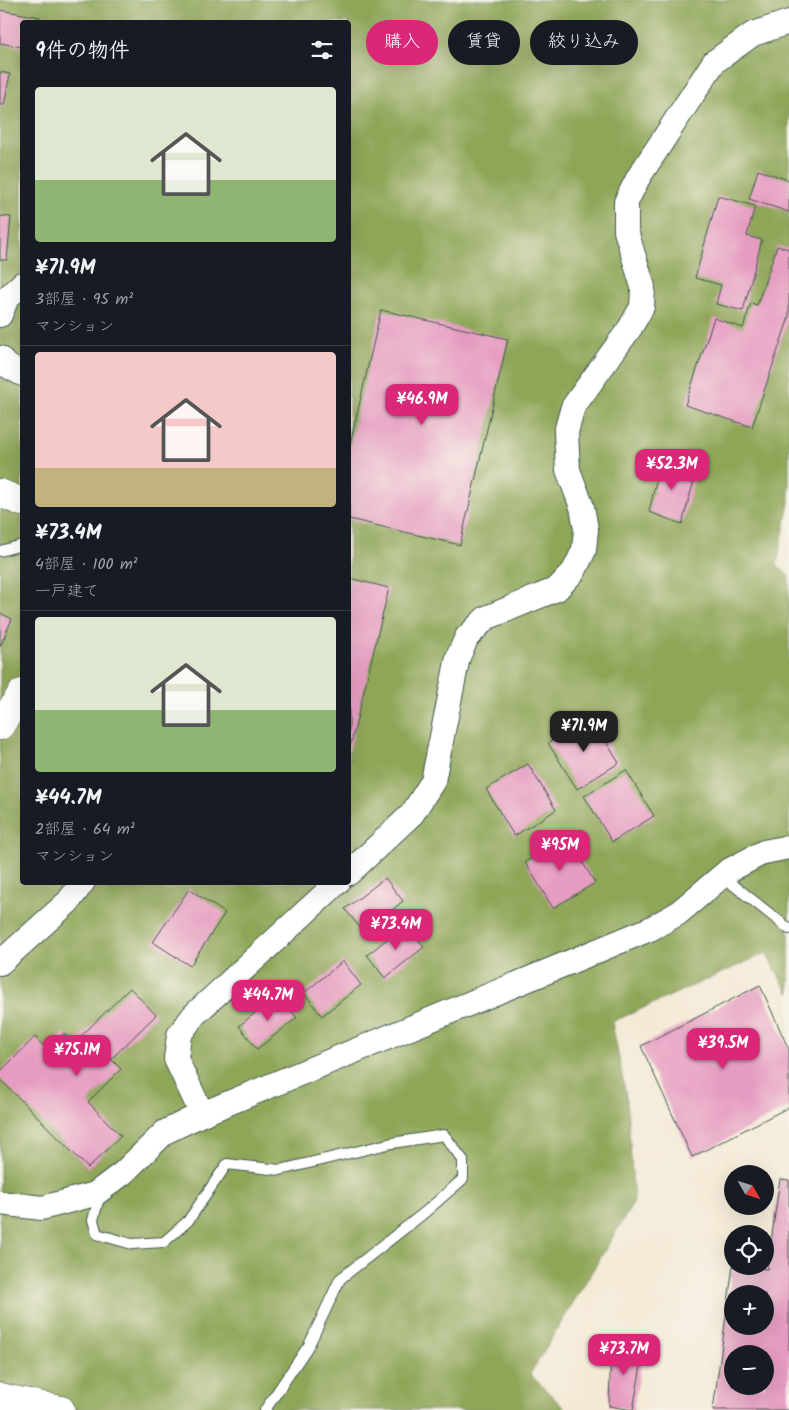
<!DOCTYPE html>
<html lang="ja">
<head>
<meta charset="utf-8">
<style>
  body { margin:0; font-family:Kalam,"Klee One",sans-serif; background:#242831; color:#f1f3f6; height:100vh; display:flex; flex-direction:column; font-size:19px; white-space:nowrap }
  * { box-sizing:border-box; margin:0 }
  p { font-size:16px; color:#9ea1a6 }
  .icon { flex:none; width:28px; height:28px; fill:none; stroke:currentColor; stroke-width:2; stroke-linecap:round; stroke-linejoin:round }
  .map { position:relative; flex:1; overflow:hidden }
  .panel { position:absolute; left:20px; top:20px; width:331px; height:865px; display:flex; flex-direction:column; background:#171b24; border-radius:5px; box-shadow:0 5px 20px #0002 }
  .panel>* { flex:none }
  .guide { position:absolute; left:366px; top:20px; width:348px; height:45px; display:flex; gap:10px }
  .needle { width:32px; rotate:129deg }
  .tools { position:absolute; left:724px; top:1165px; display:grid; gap:10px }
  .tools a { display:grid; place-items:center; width:50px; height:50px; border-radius:50%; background:#171b24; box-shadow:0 5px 20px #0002; font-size:25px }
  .price { position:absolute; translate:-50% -42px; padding:0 11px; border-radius:10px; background:#db2777; color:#fff; font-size:16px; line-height:32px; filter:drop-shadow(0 1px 2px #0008) }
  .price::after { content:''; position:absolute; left:50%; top:30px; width:15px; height:11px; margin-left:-8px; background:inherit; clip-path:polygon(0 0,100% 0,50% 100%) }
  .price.selected { background:#222; color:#fff }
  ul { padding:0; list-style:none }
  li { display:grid; align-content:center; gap:10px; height:265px; padding:0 15px }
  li+li { border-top:1px solid #363941 }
  li span { display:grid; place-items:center; height:155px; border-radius:5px; color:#555 }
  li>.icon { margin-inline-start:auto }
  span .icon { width:90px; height:90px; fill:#fffc; stroke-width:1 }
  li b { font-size:21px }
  h2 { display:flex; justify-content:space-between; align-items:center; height:60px; padding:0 15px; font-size:21px }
  .pill { padding:0 18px; border-radius:22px; background:#171b24; box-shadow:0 5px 20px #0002; font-size:18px; line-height:45px }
  .pill.selected { background:#db2777; color:#fff }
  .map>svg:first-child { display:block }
  .forest { fill:#8fa658; stroke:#577246; fill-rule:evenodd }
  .building { fill:#e69bc1; fill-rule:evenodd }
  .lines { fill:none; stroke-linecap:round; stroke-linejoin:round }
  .service-casing { stroke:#3f574c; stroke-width:12 }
  .tertiary-casing { stroke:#3f574c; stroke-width:26 }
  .secondary-casing { stroke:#3f574c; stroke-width:29 }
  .service { stroke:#fff; stroke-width:10 }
  .tertiary { stroke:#fff; stroke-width:24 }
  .secondary { stroke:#fff; stroke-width:28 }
</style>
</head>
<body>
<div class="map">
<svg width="789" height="1410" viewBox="0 0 789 1410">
  <rect width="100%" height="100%" fill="#f7f3e8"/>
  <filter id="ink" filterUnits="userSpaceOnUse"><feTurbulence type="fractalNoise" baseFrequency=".02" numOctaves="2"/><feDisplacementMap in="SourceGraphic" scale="10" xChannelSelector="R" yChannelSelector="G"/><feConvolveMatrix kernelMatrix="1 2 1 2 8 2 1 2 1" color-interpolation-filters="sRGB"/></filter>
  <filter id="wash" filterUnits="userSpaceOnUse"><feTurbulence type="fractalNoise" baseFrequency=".0096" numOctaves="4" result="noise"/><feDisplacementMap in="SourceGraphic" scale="20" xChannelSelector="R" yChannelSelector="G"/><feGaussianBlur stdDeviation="1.12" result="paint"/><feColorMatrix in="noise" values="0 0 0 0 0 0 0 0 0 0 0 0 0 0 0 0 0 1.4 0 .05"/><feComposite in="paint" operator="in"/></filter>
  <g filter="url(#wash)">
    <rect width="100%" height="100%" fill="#f4e9d5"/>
    <path class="forest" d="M0 0H789V502L777 565 789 576V994L766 953 612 1022 627 1101 634 1202 530 1374 566 1410H0ZM22 22H349V882H22Z"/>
    <g id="blocks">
      <path class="building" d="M0 10 40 17 38 22H22V47L0 43Z
        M0 72 10 74 4 105H0Z
        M758 170 789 180V212L749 199Z
        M718 196 755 206 747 236 762 240 743 311 716 304 721 285 695 278Z
        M0 216 11 217 7 260H0Z
        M777 246 789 249V317L752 427 685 405 714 318 743 328 751 303 757 305Z
        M381 310 508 339 460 545 349 519V449Z
        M661 460 697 470 682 524 649 512Z
        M349 578 389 588 349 752Z
        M0 613 12 619 0 647Z
        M591 717 619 763 577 789 548 743Z
        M528 764 556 810 514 836 486 789Z
        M626 770 654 816 612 842 584 796Z
        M567 836 595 883 553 908 525 862Z
        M385 878 403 901 364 933 345 909Z
        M189 889 225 913 190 966 153 942Z
        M406 924 424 947 385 978 367 955Z
        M343 961 361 985 322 1016 304 993Z
        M760 985 789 1050V1107L692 1157 641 1046Z
        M130 988 156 1015 111 1059 121 1069 88 1102 121 1136 88 1168 0 1079V1072L35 1037 47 1050 64 1033 74 1043Z
        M278 994 297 1018 257 1049 239 1026Z
        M780 1179 789 1180V1410H713L733 1266 767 1269ZM732 1294H765V1326H732ZM732 1354H765V1386H732Z
        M611 1344 644 1349 633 1410 609 1406Z"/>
    </g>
  </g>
  <g filter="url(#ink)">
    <use href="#blocks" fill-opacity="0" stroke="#3f574c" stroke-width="1"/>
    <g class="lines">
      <defs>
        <path id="service" d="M0 551 22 545
          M722 876 789 929
          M100 1194 93 1220 97 1234 132 1244 164 1242 188 1221 227 1164 280 1170 392 1143 444 1135 463 1160V1179L424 1213 340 1279 309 1345 265 1410"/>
        <path id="tertiary" d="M0 315 7 298 22 284
          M0 358 4 364 22 374
          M349 873 412 814 433 781 458 657 467 637 486 618 557 589 574 571 584 550 586 529 582 507 568 470 566 432 573 407 630 328 642 307 643 287 626 231V202L638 178 714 62 753 34 789 22
          M0 963 68 902 83 882
          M202 1114 176 1059 179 1035 194 1015 338 882
          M0 1203 42 1208 95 1194 123 1173 165 1132 202 1114 650 929 677 914 728 871 764 852 789 847"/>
        <path id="secondary" d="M0 493 22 502
          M0 726 22 693
          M0 1397 61 1410"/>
      </defs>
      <use href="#service" class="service-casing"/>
      <use href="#tertiary" class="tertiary-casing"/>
      <use href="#secondary" class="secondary-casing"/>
      <use href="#service" class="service"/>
      <use href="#tertiary" class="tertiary"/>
      <use href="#secondary" class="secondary"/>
    </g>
  </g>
</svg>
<div class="tools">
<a><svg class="needle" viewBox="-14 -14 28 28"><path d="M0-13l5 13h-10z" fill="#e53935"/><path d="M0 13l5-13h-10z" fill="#9ea1a6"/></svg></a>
<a><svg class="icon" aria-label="locate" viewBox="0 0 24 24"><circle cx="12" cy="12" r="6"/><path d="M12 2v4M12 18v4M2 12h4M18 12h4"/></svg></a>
<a>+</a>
<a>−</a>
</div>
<b class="price" style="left:422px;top:426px">¥46.9M</b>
<b class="price" style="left:672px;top:491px">¥52.3M</b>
<b class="price selected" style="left:584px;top:753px">¥71.9M</b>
<b class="price" style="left:560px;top:872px">¥95M</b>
<b class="price" style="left:396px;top:951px">¥73.4M</b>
<b class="price" style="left:268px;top:1022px">¥44.7M</b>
<b class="price" style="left:723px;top:1070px">¥39.5M</b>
<b class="price" style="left:77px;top:1077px">¥75.1M</b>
<b class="price" style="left:624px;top:1376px">¥73.7M</b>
<div class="guide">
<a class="pill selected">購入</a>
<a class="pill">賃貸</a>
<a class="pill">絞り込み</a>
</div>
<section class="panel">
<h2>9件の物件<svg class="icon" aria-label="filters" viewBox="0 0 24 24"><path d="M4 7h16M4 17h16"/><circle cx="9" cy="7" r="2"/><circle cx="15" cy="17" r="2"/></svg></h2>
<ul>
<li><span style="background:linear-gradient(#dfe7d0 60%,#8fb573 0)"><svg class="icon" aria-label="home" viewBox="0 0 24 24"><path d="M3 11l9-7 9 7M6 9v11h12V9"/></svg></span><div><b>¥71.9M</b><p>3部屋 · 95 m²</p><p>マンション</p></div></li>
<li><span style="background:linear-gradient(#f6c9c9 75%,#c2b280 0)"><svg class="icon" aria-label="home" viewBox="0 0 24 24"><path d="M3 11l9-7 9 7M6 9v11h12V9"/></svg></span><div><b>¥73.4M</b><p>4部屋 · 100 m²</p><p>一戸建て</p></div></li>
<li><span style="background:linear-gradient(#dfe7d0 60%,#8fb573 0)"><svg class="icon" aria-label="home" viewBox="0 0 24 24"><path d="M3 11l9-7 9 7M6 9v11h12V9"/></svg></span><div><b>¥44.7M</b><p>2部屋 · 64 m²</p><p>マンション</p></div></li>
</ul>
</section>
</div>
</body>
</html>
